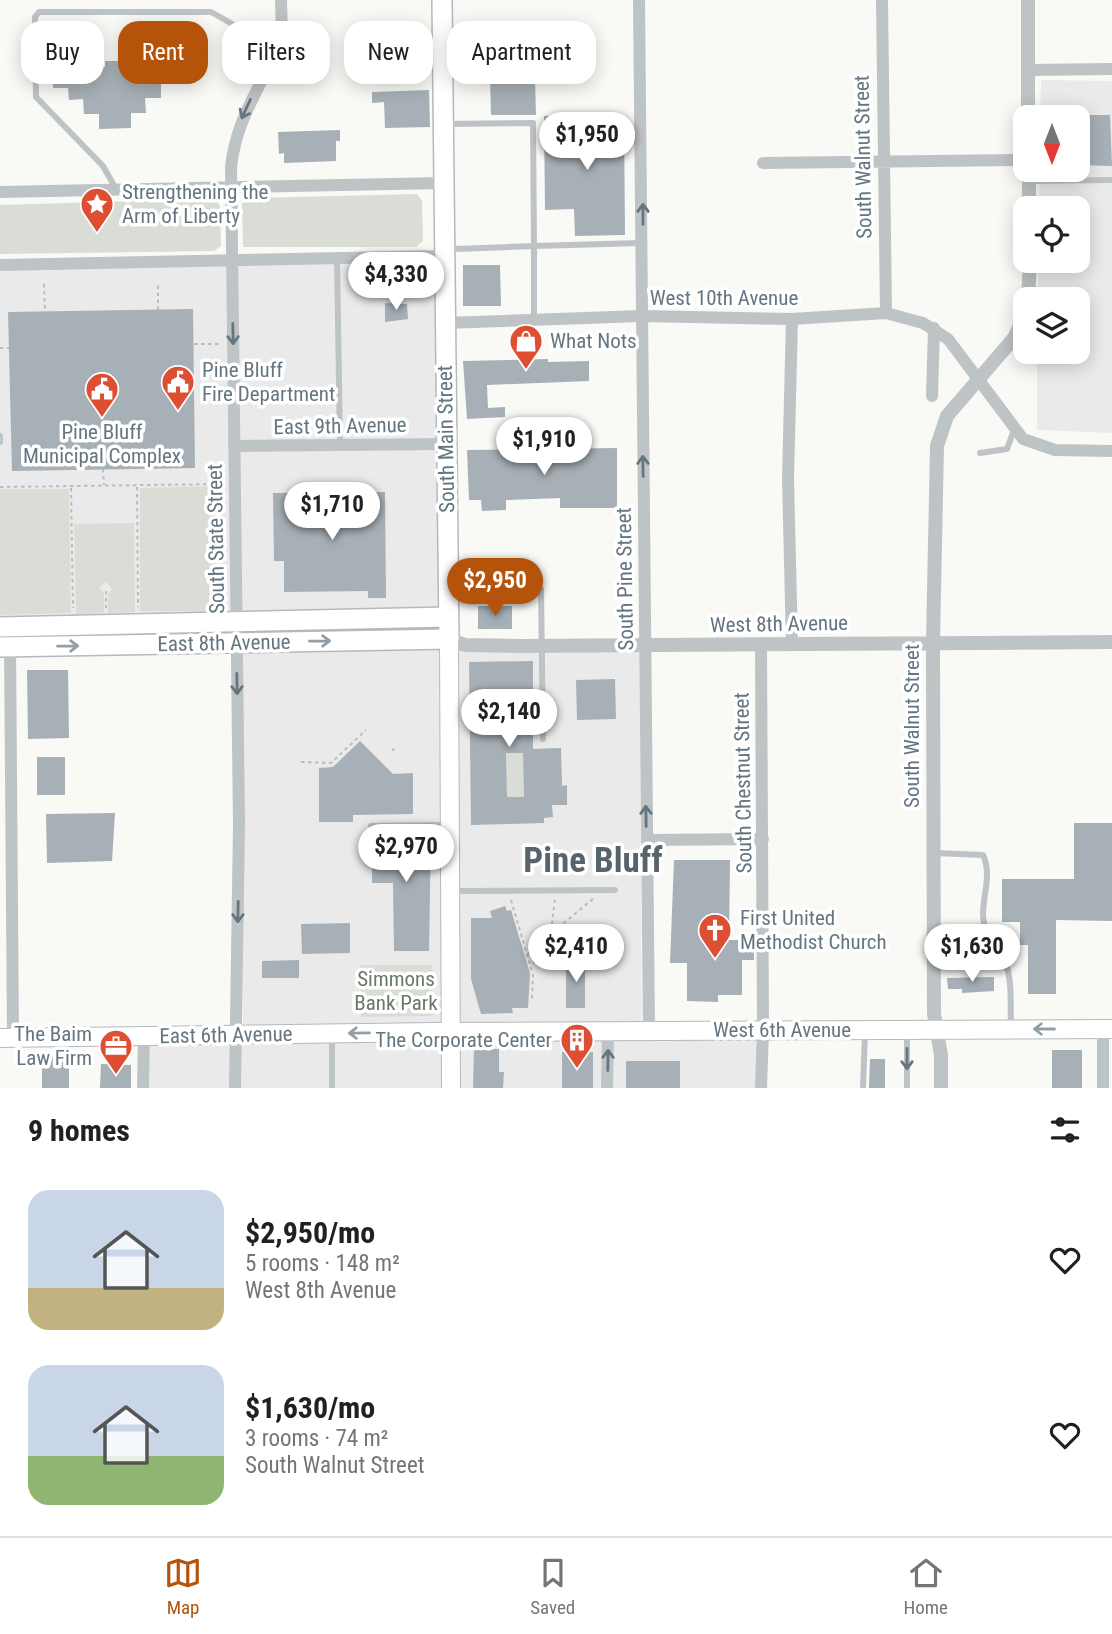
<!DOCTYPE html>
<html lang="en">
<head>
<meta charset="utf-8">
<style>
  body { margin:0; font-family:"Roboto Condensed",sans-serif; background:#f2f2f2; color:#202124; height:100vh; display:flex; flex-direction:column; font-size:26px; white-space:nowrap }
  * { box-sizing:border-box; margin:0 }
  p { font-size:23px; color:#757577 }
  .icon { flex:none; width:38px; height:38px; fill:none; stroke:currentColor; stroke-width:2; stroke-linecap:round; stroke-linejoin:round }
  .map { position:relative; height:1088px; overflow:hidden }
  .sheet { display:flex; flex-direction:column; background:#fff; flex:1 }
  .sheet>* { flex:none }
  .top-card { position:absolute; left:21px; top:21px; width:700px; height:63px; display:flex; gap:14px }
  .needle { width:46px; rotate:180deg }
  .buttons { position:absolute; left:1013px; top:105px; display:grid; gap:14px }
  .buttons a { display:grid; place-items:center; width:77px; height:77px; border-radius:14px; background:#fff; box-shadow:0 4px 18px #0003; font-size:35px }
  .price { position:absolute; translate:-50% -60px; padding:0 16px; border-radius:24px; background:#fff; color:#222; font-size:23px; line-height:46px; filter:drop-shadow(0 2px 4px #0008) }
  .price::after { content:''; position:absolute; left:50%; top:42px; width:21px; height:16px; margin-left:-10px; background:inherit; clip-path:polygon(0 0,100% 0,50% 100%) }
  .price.active { background:#b45309; color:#fff }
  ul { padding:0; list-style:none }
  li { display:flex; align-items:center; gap:21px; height:175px; padding:0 28px }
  li span { display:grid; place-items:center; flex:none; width:196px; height:140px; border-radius:21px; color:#555 }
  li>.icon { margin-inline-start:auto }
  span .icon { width:84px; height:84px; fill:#fffc; stroke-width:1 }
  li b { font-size:30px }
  h2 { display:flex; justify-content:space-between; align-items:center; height:84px; padding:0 28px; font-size:30px }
  .chip { padding:0 24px; border-radius:21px; background:#fff; box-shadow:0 4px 18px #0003; font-size:24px; line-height:63px }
  .chip.active { background:#b45309; color:#fff }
  .menu { display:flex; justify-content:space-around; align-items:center; height:98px; border-top:2px solid #e0e0e0; background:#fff; font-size:19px; color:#757577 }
  .menu a { display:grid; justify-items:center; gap:4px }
  .menu .active { color:#b45309 }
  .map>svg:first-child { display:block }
  .built { fill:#eaeaea }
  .green { fill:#d9ddd6 }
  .building { fill:#a7b0b6; fill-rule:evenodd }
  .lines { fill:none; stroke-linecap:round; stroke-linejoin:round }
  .secondary-casing { stroke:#b3b9bd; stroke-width:20 }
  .primary-casing { stroke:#b4b9bd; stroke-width:22 }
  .path { stroke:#b9bdbf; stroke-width:2; stroke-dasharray:3.5 3.5; stroke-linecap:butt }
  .service { stroke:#bec3c6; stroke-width:6 }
  .minor { stroke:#bec3c6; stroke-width:12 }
  .tertiary { stroke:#bec3c6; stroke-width:14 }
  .secondary { stroke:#fff; stroke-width:18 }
  .primary { stroke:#fff; stroke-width:19 }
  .oneway { stroke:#657680 }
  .oneway2 { stroke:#939fa6 }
  .labels { text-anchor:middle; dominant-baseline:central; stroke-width:7; stroke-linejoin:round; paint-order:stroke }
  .street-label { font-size:21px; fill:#657680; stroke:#fff }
  .poi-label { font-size:21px; fill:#657680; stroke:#fff; text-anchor:start }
  .park-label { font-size:21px; fill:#687964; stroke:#fff }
  .town-label { font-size:35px; font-weight:bold; fill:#57646c; stroke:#fff }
</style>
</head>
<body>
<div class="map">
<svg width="1112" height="1088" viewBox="0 0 1112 1088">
  <rect width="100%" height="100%" fill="#f9f9f6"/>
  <path class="built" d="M1041 80 1112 81V433L1037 430V352H1078V299H1038L1039 261H1078V208H1039L1040 170H1078V117H1040Z
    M435 260 441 648 640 650 642 1039 758 1035 757 1088H149L150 1041 243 1030 242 618 0 623V270Z"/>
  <path class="green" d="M417 194 422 201 423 241 416 247H243L242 204 249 198Z
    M206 199 218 202 220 207 221 246 214 251 0 254V205Z
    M223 486 225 607 219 611H140V488Z
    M0 489H69L71 613 0 615Z
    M134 523 135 612 108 613V594L112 589 106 582 99 588 104 594V613L76 614 74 524Z
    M506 753H523L524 797H507Z
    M360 965H432L433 1016 361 1017Z"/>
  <path class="building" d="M534 40 536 115H491L489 41Z
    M175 51 176 82 161 83V98H145L146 113H131V128L99 129V114H84L83 99 69 100 68 88H53L52 54 84 53V68L105 67V61H123V67L144 66 143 52Z
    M429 90 430 127 385 128 384 102 372 103V92Z
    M1088 115H1110L1112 166 1078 165V123H1088Z
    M544 116H624L625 235 575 236 574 209 545 210Z
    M340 130V141H336V161L284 163V153L279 154 278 132Z
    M463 265H500L501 306H463Z
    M385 303 407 304 408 319 385 322Z
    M193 309 195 468 12 471 8 312Z
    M548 359V362L589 361V381L487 385 488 408 505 407V417L467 419 463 361Z
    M617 448V508H560V498L506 500V510L482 511 481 500H469L467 450Z
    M385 492 386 598H368V591L284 592V561H274L273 493Z
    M478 606H512V629H478Z
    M533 661V749L561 748 562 786 567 785V805H552L553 817 544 818V823L471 825 469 662ZM506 753H523L524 797H507Z
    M27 670H68L69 738 28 739Z
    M615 679 616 719 577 720 576 680Z
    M360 741 393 774 413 773V814L353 815V822H319V768L333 767Z
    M37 757H65V795H37Z
    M115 813 112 861 47 863 46 814Z
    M1074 823H1112V921L1056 920V994H1028V945H1020V922H1002V879H1074Z
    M431 831 429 951H394L393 883H372V832Z
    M674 860H730L729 940H754V960H742V995H718V1002L687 1001V963H670Z
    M505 906 507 911 511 910 530 973 528 1008H512L513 1013 481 1014 471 979V918H492L490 911Z
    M350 923V953L302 954 301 924Z
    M566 959H585V1008H566Z
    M299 960V978H262V961Z
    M994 977V991L962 993V989H948L947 978Z
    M474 1049H499V1072H504L503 1088H473Z
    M1052 1050H1082V1088H1052Z
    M562 1052H593V1088H562Z
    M69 1054V1088H42V1055Z
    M870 1059H885V1088H869Z
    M626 1061H680V1088H626Z
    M101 1064 131 1065V1088H100Z"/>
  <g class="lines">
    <defs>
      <path id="secondary" d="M449 639 451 1088
        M0 1038 435 1032 1112 1029"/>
      <path id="primary" d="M0 627 448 617
        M0 647 449 639 442 0"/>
    </defs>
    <use href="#secondary" class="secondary-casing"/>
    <use href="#primary" class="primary-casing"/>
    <path class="path" d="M44 284 45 312
      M158 310V282
      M194 344H221
      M0 348H9
      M103 469 104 485
      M0 487 221 484
      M137 487 138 607
      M71 488 73 608
      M106 591V608
      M392 751 396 746
      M301 762 331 763 366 730
      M511 900 533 975 532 1000
      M552 924 555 898
      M558 928 594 898
      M558 929 605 928
      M527 955 552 925 557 929 531 967"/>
    <path class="service" d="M446 124 533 123 534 246 455 249 448 253
      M1030 181 1112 180
      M116 189 103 166 36 97 35 17 39 12H211L275 48
      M337 258 340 445
      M534 320V246L641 243
      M0 436V442
      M980 453 1007 449 1014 430
      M453 579 528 577 541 589 543 739
      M371 826 448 825
      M935 853 983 855C992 874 983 895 983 914 983 933 998 946 1005 962 1013 980 1010 1008 1011 1027
      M453 891 615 890
      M934 942 991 940
      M907 1031V1088
      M332 1088V1034
      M863 1088 865 1031"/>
    <path class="minor" d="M639 0 649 1031
      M882 0 886 313
      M1028 70 1112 69
      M763 163 1026 160
      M0 192 443 183
      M0 265 443 256
      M792 319 788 478 792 645
      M444 323 641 316 792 319 886 313 923 323 948 339 1023 439 1055 450 1112 451
      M932 396 934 328
      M234 446 446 444
      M10 643 13 1038
      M761 645 763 1029 761 1088
      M647 840 763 839
      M1103 1029V1088
      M143 1088 144 1036
      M235 1088 239 824 231 167C237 113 264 86 280 38 283 27 281 12 281 0
      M607 1088 608 1031"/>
    <path class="tertiary" d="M1028 0V117
      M1029 170V208
      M1028 299 1030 261
      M449 639 465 645 521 646 1112 642
      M941 1088V1055L934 1014 933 642 937 446 947 416 1014 338 1026 313"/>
    <use href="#secondary" class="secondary"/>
    <use href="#primary" class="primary"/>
  </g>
  <defs><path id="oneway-shaft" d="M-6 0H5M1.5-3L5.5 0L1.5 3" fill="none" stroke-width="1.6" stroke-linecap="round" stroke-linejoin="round" transform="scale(1.75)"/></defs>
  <g class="oneway">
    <use href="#oneway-shaft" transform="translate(246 109) rotate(115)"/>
    <use href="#oneway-shaft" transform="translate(643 214) rotate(-90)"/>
    <use href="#oneway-shaft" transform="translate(233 334) rotate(89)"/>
    <use href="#oneway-shaft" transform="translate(643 466) rotate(-91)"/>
    <use href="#oneway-shaft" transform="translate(237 684) rotate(89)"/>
    <use href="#oneway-shaft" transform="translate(646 816) rotate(-91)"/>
    <use href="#oneway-shaft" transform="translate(238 912) rotate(91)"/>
    <use href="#oneway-shaft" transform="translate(907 1059) rotate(90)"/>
    <use href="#oneway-shaft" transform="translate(608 1060) rotate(-89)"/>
  </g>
  <g class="oneway2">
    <use href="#oneway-shaft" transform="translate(320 641) rotate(-1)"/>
    <use href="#oneway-shaft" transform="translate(68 646) rotate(-1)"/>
    <use href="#oneway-shaft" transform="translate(1044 1029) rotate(180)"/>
    <use href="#oneway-shaft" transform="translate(359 1033) rotate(179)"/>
  </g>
  <defs>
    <symbol id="sight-pin" viewBox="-11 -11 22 30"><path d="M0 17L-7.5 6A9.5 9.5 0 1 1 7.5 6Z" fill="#dd4f32" stroke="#fff"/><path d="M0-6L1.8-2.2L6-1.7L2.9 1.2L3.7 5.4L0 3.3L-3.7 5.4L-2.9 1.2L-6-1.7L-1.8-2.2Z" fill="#fff"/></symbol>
    <symbol id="shop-pin" viewBox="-11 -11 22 30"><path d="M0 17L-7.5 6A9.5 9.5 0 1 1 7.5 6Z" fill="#dd4f32" stroke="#fff"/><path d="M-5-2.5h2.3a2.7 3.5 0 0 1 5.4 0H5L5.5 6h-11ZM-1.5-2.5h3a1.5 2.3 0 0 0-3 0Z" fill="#fff"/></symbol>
    <symbol id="civic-pin" viewBox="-11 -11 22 30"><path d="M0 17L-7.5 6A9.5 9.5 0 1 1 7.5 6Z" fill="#dd4f32" stroke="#fff"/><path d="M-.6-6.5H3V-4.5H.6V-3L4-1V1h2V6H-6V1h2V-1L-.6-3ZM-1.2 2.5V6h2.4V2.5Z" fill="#fff"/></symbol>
    <symbol id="church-pin" viewBox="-11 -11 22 30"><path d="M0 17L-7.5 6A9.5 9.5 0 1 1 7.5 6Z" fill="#dd4f32" stroke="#fff"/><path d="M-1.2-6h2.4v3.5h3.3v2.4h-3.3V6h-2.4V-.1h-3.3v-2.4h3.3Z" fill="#fff"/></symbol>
    <symbol id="building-pin" viewBox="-11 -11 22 30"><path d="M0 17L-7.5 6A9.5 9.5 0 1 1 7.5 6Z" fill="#dd4f32" stroke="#fff"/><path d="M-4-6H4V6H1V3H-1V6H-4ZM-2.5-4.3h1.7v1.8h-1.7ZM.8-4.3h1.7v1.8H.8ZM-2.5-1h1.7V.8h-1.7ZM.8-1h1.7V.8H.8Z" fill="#fff"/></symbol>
    <symbol id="office-pin" viewBox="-11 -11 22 30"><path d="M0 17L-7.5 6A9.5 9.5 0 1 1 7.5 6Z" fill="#dd4f32" stroke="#fff"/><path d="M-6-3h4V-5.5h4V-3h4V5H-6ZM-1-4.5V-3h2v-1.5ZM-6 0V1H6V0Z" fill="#fff"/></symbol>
  </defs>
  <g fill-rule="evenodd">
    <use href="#sight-pin" x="78" y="185" width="38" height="52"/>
    <use href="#shop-pin" x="507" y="322" width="38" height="52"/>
    <use href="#civic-pin" x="159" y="363" width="38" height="52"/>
    <use href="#civic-pin" x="83" y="370" width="38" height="52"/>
    <use href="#church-pin" x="696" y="911" width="38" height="52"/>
    <use href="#building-pin" x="558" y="1021" width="38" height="52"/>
    <use href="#office-pin" x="97" y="1027" width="38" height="52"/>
  </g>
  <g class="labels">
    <g class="street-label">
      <text transform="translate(863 157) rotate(-91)">South Walnut Street</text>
      <text x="724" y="298">West 10th Avenue</text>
      <text transform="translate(340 426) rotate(-1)">East 9th Avenue</text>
      <text transform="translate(446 439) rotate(-91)">South Main Street</text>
      <text transform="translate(216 539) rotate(-91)">South State Street</text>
      <text transform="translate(625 579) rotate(-91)">South Pine Street</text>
      <text transform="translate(779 624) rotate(-1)">West 8th Avenue</text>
      <text transform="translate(224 643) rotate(-1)">East 8th Avenue</text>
      <text transform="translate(912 726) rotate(-90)">South Walnut Street</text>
      <text transform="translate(743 783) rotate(-91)">South Chestnut Street</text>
      <text x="782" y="1030">West 6th Avenue</text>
      <text transform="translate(226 1035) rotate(-1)">East 6th Avenue</text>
    </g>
    <g class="poi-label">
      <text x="122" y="192">Strengthening the<tspan x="122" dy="24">Arm of Liberty</tspan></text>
      <text x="550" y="341">What Nots</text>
      <text x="202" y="370">Pine Bluff<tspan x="202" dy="24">Fire Department</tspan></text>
      <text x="102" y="432" text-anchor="middle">Pine Bluff<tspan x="102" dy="24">Municipal Complex</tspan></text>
      <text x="740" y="918">First United<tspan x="740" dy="24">Methodist Church</tspan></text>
      <text x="92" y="1034" text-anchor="end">The Baim<tspan x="92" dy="24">Law Firm</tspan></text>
      <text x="552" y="1040" text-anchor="end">The Corporate Center</text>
    </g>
    <g class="park-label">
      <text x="396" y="979">Simmons<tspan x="396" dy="24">Bank Park</tspan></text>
    </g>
    <g class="town-label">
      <text x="593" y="860">Pine Bluff</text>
    </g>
  </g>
</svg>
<div class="buttons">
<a><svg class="needle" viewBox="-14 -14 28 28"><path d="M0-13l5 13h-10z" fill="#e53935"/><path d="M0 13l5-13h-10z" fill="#757577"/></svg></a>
<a><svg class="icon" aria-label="locate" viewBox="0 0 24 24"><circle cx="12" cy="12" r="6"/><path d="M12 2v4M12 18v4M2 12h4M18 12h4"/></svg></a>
<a><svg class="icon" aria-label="layers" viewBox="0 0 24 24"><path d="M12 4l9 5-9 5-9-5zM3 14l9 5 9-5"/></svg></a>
</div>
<b class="price" style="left:587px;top:172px">$1,950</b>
<b class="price" style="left:396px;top:312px">$4,330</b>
<b class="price" style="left:544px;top:477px">$1,910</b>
<b class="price" style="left:332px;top:542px">$1,710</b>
<b class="price active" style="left:495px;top:618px">$2,950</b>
<b class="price" style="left:509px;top:749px">$2,140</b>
<b class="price" style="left:406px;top:884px">$2,970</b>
<b class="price" style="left:576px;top:984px">$2,410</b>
<b class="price" style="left:972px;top:984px">$1,630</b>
<div class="top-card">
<a class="chip">Buy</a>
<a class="chip active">Rent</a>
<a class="chip">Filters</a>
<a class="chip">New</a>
<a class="chip">Apartment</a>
</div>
</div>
<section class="sheet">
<h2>9 homes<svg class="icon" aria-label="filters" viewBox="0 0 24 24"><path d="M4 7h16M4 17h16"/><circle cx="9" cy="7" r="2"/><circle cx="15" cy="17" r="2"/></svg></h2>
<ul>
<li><span style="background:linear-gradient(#c9d6e8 70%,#c2b280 0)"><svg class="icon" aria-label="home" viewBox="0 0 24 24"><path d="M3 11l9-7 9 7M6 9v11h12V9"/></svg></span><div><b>$2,950/mo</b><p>5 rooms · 148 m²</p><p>West 8th Avenue</p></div><svg class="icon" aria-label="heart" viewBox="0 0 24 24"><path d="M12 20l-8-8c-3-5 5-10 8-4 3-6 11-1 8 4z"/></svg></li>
<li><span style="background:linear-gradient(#c9d6e8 65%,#8fb573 0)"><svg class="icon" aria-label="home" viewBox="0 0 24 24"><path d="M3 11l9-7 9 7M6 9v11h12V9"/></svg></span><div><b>$1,630/mo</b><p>3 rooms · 74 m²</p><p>South Walnut Street</p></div><svg class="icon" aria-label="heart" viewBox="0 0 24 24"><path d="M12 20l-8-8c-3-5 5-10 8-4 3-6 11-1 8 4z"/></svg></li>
</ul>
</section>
<nav class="menu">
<a class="active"><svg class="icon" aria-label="map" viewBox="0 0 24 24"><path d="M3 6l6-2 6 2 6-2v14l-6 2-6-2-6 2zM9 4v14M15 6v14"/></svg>Map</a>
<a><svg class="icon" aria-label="saved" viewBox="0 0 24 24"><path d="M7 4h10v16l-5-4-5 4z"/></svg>Saved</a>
<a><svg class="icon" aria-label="home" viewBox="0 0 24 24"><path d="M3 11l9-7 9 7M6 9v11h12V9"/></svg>Home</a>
</nav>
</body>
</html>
